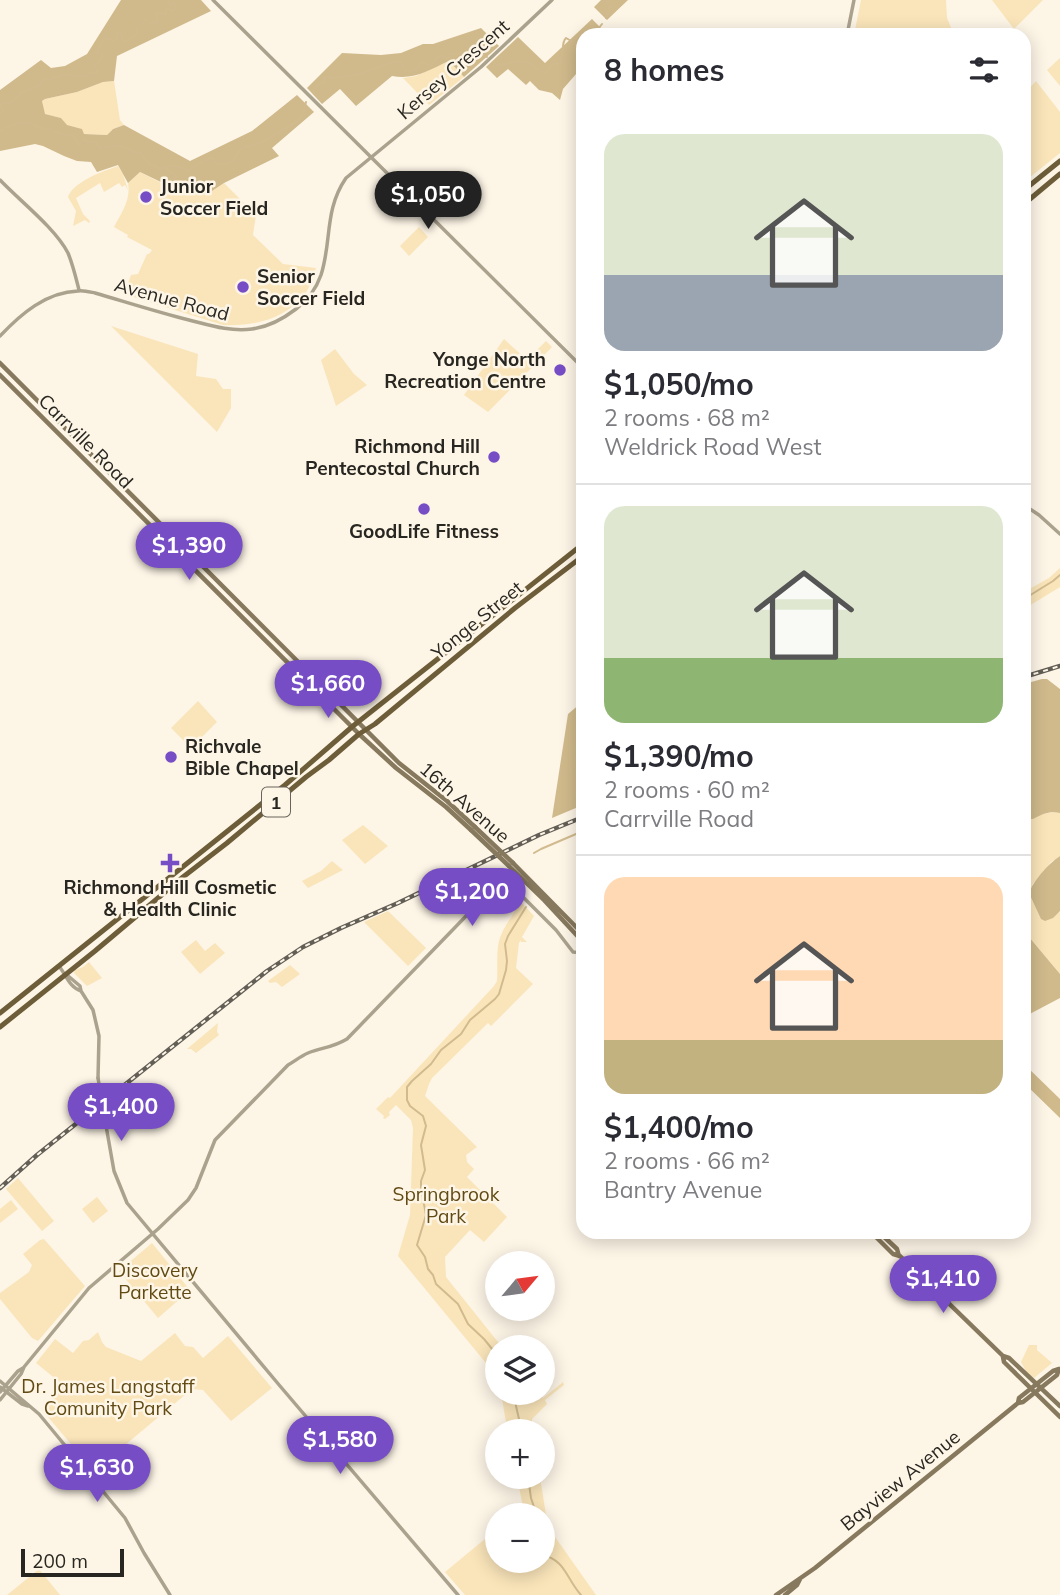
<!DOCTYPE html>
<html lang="en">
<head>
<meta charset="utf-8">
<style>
  body { margin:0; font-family:Mulish,sans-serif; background:#f7f7f7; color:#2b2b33; height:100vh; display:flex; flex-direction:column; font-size:26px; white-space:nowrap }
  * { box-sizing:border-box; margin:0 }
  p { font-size:23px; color:#7c7c81 }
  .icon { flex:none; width:38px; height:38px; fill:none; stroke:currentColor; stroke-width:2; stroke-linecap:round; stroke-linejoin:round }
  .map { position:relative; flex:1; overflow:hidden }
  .panel { position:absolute; left:576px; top:28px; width:455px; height:1211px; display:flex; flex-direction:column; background:#fff; border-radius:21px; box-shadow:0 4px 18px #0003 }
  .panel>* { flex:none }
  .needle { width:46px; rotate:61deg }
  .fabs { position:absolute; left:485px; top:1251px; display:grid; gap:14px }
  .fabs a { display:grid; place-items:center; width:70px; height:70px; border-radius:50%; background:#fff; box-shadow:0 4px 18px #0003; font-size:35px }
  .scale { position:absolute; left:21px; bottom:18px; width:103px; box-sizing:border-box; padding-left:7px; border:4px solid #282620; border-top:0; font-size:19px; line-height:24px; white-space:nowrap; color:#282620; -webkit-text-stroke:5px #fdf5e6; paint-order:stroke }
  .price { position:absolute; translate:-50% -60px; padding:0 16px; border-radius:24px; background:#774dc6; color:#fff; font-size:23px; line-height:46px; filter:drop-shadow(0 2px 4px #0008) }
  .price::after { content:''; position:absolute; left:50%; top:42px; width:21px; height:16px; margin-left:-10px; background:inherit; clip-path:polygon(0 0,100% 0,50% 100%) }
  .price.current { background:#222; color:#fff }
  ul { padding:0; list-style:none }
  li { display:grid; align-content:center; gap:14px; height:371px; padding:0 28px }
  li+li { border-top:2px solid #e1e1e2 }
  li span { display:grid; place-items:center; height:217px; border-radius:21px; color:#555 }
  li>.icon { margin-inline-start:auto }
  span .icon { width:126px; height:126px; fill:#fffc; stroke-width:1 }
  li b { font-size:30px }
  h2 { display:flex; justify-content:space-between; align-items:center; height:84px; padding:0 28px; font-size:30px }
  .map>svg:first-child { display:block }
  .green { fill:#fae5ba }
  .forest { fill:#d0ba8c }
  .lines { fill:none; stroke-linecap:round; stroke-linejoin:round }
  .stream { stroke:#d1bb8e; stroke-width:2 }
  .tertiary { stroke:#aba28e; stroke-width:3.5 }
  .secondary { stroke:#87795d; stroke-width:4.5 }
  .primary { stroke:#6d5d39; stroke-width:5 }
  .rail-casing { stroke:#635f57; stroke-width:4.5 }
  .rail { stroke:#fdf5e6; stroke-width:2; stroke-dasharray:5; stroke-linecap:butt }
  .tertiary-bridge { stroke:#aba28e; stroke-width:3.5 }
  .secondary-bridge { stroke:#87795d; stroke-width:4.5 }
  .poi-dot { fill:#774dc6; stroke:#fdf5e6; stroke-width:2.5 }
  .labels { text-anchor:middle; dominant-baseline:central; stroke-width:5; stroke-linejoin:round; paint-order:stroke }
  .shield { fill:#fdf5e6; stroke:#68645b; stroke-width:2 }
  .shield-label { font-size:18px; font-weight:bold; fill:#282620 }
  .street-label { font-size:19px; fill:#282620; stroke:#fdf5e6 }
  .poi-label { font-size:19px; font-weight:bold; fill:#282620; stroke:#fdf5e6; text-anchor:start }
  .park-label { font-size:19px; fill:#614a13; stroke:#fdf5e6 }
</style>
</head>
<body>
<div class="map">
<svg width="1060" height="1595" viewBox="0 0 1060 1595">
  <rect width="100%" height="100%" fill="#fdf5e6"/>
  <path class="green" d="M861 0H946L947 18 954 35H854Z
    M992 0H1043L1014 29Z
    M1060 58V86L1047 70Z
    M449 61 464 77 429 105 403 78 416 76Z
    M114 81 120 120 124 125 113 129 107 135 84 134 81 129 66 125 61 118 44 114 42 101 45 99 77 92 103 82Z
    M1036 81 1060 112V153L1024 182V94Z
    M118 166 123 174 128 190 125 185 122 187 119 183 104 192 100 183 76 198 83 214 90 221 89 223 85 220 73 226 76 211 68 197C73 182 103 171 118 166Z
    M140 172 165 185 212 191 224 183 256 215 253 235 283 264 316 268C313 277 310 287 305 294 285 319 253 327 223 325L124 294 131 275 138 274 147 254H149L152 250 127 237 128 235 114 227C122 212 131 200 128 183Z
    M419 227 428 237 409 256 400 246Z
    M111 326 198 354 196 376 216 379 223 389H231V408L217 432Z
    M504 339 527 360 546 341 552 347 488 412 464 395Z
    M335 349 354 374 367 385 336 406 321 360Z
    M1060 568V587L1024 609V592L1049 578Z
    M198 701 217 722 191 748 171 728Z
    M1024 807 1030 818C1040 815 1049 811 1060 813V856L1051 862 1032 885 1059 913 1060 911V974L1024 931Z
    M363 825 388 846 365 864 342 840Z
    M332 861 343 870 308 888 302 881 321 871Z
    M521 902 534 916 522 937 527 942H521V940L519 943 516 968 533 984 491 1026 488 1023 432 1078 429 1084 425 1096 477 1147 466 1155 467 1162 474 1169 467 1177 507 1217 484 1242 470 1230 445 1257 446 1277 502 1347 497 1348V1383L490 1368 398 1256 410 1215 413 1128 411 1120 396 1105 389 1112 390 1115 385 1119 383 1118 384 1116 376 1109 388 1097 390 1098 494 986 497 981C498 969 496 953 499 941 503 927 513 915 521 902Z
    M388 911 426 948 408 966 364 922Z
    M196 940 205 951 215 943 225 953 200 974 181 952Z
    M89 962 102 978 87 986 74 973 75 970 83 967Z
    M290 965 300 974 282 987 276 982 270 983 268 981Z
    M218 1023 217 1032 219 1035 196 1053 191 1049H187Z
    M18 1178 54 1221 42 1231 6 1189Z
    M97 1197 108 1211 93 1223 82 1209Z
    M11 1200 18 1209 0 1223V1209Z
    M44 1239 85 1286 38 1341 32 1338 0 1299V1293L29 1272 32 1265 23 1254 40 1240Z
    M152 1243 190 1290 158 1318 119 1271Z
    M98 1332 102 1342 106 1347 141 1361 175 1333 185 1346 193 1347 203 1358 228 1336 272 1388 231 1421 203 1390 192 1389 94 1471 42 1410 63 1385 36 1363 55 1339 73 1353 83 1341 89 1340Z
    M1029 1345H1037V1350L1052 1363 1034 1378 1027 1373 1021 1362Z
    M563 1382 564 1385 545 1400 547 1404 532 1419V1431H503L506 1422 501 1393H539L543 1398Z
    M517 1477H540L548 1527 596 1595H465L445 1572 497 1529V1561H542V1516L513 1515 523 1507Z
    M39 1569 60 1595H7Z"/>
  <path class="forest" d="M121 0H201L211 11 117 56 114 81 103 82 77 92 45 99 42 101 45 114 61 118 67 125 82 129 84 134 107 135 113 129 124 125 190 161 252 131 297 95 314 112 272 148 279 156 224 183 212 191 166 192 165 184 140 172 128 183 118 165 97 172 91 162 77 161 64 156 43 146 35 144 0 151V90L41 60 51 68 65 66 87 54Z
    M601 0H628L607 20 594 7Z
    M592 19 601 28 594 35H583V66L563 89 560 100 552 93 539 90 530 81 526 85 508 69 497 78 486 67 518 37 545 63Z
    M481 28 499 46 464 77 449 61C429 70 415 80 392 76L356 106 340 89 322 104 307 88 342 53 381 55 401 53 423 44H433Z
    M1042 679H1047L1060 689V813C1049 811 1043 814 1033 819H1030L1024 806V684Z
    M581 703H583V805L552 818 568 714Z
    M1060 856V911L1053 918 1045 921 1041 919 1029 893C1034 880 1049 863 1060 856Z
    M1024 931 1060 974V998L1024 1017Z
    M1024 1064 1060 1099V1118L1024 1083Z"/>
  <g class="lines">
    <path class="stream" d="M606 18 610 6 607 3 609 0
      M494 62 498 66C509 63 521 58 532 65 538 68 539 72 547 73L551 65 556 63 559 64 562 62 560 59C566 52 560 44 566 38L573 42 585 30 590 28 598 29 602 24
      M314 91 316 86 324 82V77C336 79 347 76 358 74 374 71 386 61 402 62L403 67 408 72 417 69 420 63 422 62 430 66 440 55 447 59 451 54C466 55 473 46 487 57
      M0 115 3 112 1 105 2 103H11L21 93 40 85 43 79C52 81 57 75 66 75 73 75 75 78 83 75L87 76 90 73 94 74 98 72 95 67V65C99 62 103 59 102 54L97 53V51L105 38H108L113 41 117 38 118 33 121 32 122 39 124 42 137 34 138 27 146 19 150 24 155 21 157 24 158 23 156 13 166 14V8L172 11 176 8 173 2 171 5 168 4 169 0
      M0 131C12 124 28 117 39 128L51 129 58 133 74 136 77 143 79 145 85 139 88 142H96L99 148 118 145 134 152 141 153 148 163 160 169C169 164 179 165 188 171L207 159 213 158 214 162C221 165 227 165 234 161L235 156 243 147 261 143 299 120 303 114 306 102
      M164 168 170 171 177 177 175 178
      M168 188 172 181
      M1024 599 1053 581 1060 575
      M581 806C570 787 576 775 583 755
      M534 853 541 849 583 831
      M497 1355 484 1339 468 1324 458 1304 436 1284 433 1275 428 1269 425 1257 417 1245 426 1215 421 1188V1181L425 1170 421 1145 426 1126 423 1116 410 1106 407 1100V1087L412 1081 431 1064 441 1050 461 1034 470 1020 495 999 499 994 506 970 507 961 505 944 508 936 526 907
      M513 1393 522 1432
      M528 1477 531 1498 537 1516
      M542 1555C565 1559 567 1580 581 1595"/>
    <path class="tertiary" d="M213 0 583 368
      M847 35 854 0
      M0 180C20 201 55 228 68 253 73 265 76 278 79 290
      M0 336C21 314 46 292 78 291 83 290 90 292 95 293 126 302 157 312 189 320 209 325 230 332 252 329 268 327 283 319 296 309 307 301 316 289 321 275 332 241 324 210 346 178L481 67 552 0
      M1024 505 1039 515 1060 534
      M59 966C66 975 70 988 81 991
      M67 975 80 986 81 991 93 1010 99 1036 98 1078
      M105 1120 114 1171 127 1203 280 1386 458 1595
      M0 1381 39 1414 125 1518 144 1553 170 1595
      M0 1387 22 1404 28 1406
      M0 1392 18 1371 23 1368
      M0 1400 21 1374 24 1367 89 1288 158 1229 188 1200 196 1188 215 1140 288 1065C295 1061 301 1056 308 1053 323 1047 332 1048 347 1039L499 882 505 881 509 883 556 930 573 952 583 953"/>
    <path class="secondary" d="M0 363 399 763 447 801 475 827
      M0 375 359 734 396 768 446 807 471 830
      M513 863 583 934
      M509 866 544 900 583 942
      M871 1232 893 1254 900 1256 1003 1356 1009 1358 1060 1406
      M879 1232 897 1249 899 1256
      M1003 1357 1004 1362 1060 1417
      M1018 1403 1019 1398 1053 1371 1059 1369
      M776 1595 815 1568 1018 1403 1023 1402 1057 1375 1059 1369
      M785 1595 797 1585 800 1579"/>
    <path class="primary" d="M1024 190 1060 161
      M1024 204 1060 174
      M0 1013 285 785 353 726 583 544
      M0 1027 95 951 183 877 227 843 306 777 329 760 359 734 375 724 515 608 583 556"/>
    <defs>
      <path id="rail" d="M1024 677 1060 666
        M0 1188 37 1155 267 971 303 947 341 928 398 903 539 835 583 817"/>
    </defs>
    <use href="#rail" class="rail-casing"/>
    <use href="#rail" class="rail"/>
    <path class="tertiary-bridge" d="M98 1078 105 1120"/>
    <path class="secondary-bridge" d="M475 827 513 863
      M471 830 509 866"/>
  </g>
  <g class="poi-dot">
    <circle cx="146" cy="197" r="7"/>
    <circle cx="243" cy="287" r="7"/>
    <circle cx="560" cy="370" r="7"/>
    <circle cx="494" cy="457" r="7"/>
    <circle cx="424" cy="509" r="7"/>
    <circle cx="171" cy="757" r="7"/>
    <path d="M166.5 852.5h7v7h7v7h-7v7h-7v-7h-7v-7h7z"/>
  </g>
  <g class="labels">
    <rect class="shield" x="262" y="787.5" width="28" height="29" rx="5"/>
    <g class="shield-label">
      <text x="276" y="802">1</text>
    </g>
    <g class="street-label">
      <text transform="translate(453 69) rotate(-41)">Kersey Crescent</text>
      <text transform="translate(172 299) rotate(15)">Avenue Road</text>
      <text transform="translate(86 441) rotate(45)">Carrville Road</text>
      <text transform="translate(477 620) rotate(-39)">Yonge Street</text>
      <text transform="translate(465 802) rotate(41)">16th Avenue</text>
      <text transform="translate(900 1480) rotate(-39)">Bayview Avenue</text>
    </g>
    <g class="poi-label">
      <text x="160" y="186">Junior<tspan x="160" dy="22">Soccer Field</tspan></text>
      <text x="257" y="276">Senior<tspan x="257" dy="22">Soccer Field</tspan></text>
      <text x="546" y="359" text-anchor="end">Yonge North<tspan x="546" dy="22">Recreation Centre</tspan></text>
      <text x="480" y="446" text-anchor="end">Richmond Hill<tspan x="480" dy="22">Pentecostal Church</tspan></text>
      <text x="424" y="531" text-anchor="middle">GoodLife Fitness</text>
      <text x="185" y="746">Richvale<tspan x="185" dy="22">Bible Chapel</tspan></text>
      <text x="170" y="887" text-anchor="middle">Richmond Hill Cosmetic<tspan x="170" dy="22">&amp; Health Clinic</tspan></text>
    </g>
    <g class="park-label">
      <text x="446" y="1194">Springbrook<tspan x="446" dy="22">Park</tspan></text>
      <text x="155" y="1270">Discovery<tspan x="155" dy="22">Parkette</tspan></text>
      <text x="108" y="1386">Dr. James Langstaff<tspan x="108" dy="22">Comunity Park</tspan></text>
    </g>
  </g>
</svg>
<div class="fabs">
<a><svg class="needle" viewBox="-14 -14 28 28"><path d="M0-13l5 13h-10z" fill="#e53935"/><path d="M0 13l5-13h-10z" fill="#7c7c81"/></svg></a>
<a><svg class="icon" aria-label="layers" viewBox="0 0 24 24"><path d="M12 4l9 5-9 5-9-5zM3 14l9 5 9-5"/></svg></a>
<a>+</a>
<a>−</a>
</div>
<div class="scale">200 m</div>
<b class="price current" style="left:428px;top:231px">$1,050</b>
<b class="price" style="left:189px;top:582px">$1,390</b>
<b class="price" style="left:328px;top:720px">$1,660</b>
<b class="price" style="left:472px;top:928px">$1,200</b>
<b class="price" style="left:121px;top:1143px">$1,400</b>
<b class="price" style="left:943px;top:1315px">$1,410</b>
<b class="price" style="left:340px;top:1476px">$1,580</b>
<b class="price" style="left:97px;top:1504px">$1,630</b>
<section class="panel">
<h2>8 homes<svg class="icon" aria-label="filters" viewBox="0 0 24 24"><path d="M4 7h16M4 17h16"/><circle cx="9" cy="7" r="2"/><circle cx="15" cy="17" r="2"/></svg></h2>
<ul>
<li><span style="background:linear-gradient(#dfe7d0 65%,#9aa5b1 0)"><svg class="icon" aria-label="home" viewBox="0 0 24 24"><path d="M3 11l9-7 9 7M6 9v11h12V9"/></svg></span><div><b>$1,050/mo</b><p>2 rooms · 68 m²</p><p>Weldrick Road West</p></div></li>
<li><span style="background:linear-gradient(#dfe7d0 70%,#8fb573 0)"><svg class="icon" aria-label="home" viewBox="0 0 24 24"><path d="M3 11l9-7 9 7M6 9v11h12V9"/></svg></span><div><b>$1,390/mo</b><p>2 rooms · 60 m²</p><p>Carrville Road</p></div></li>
<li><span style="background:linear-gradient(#ffd9b3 75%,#c2b280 0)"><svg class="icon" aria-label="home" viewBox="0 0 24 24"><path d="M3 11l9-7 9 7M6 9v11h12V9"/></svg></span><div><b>$1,400/mo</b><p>2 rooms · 66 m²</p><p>Bantry Avenue</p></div></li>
</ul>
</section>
</div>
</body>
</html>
